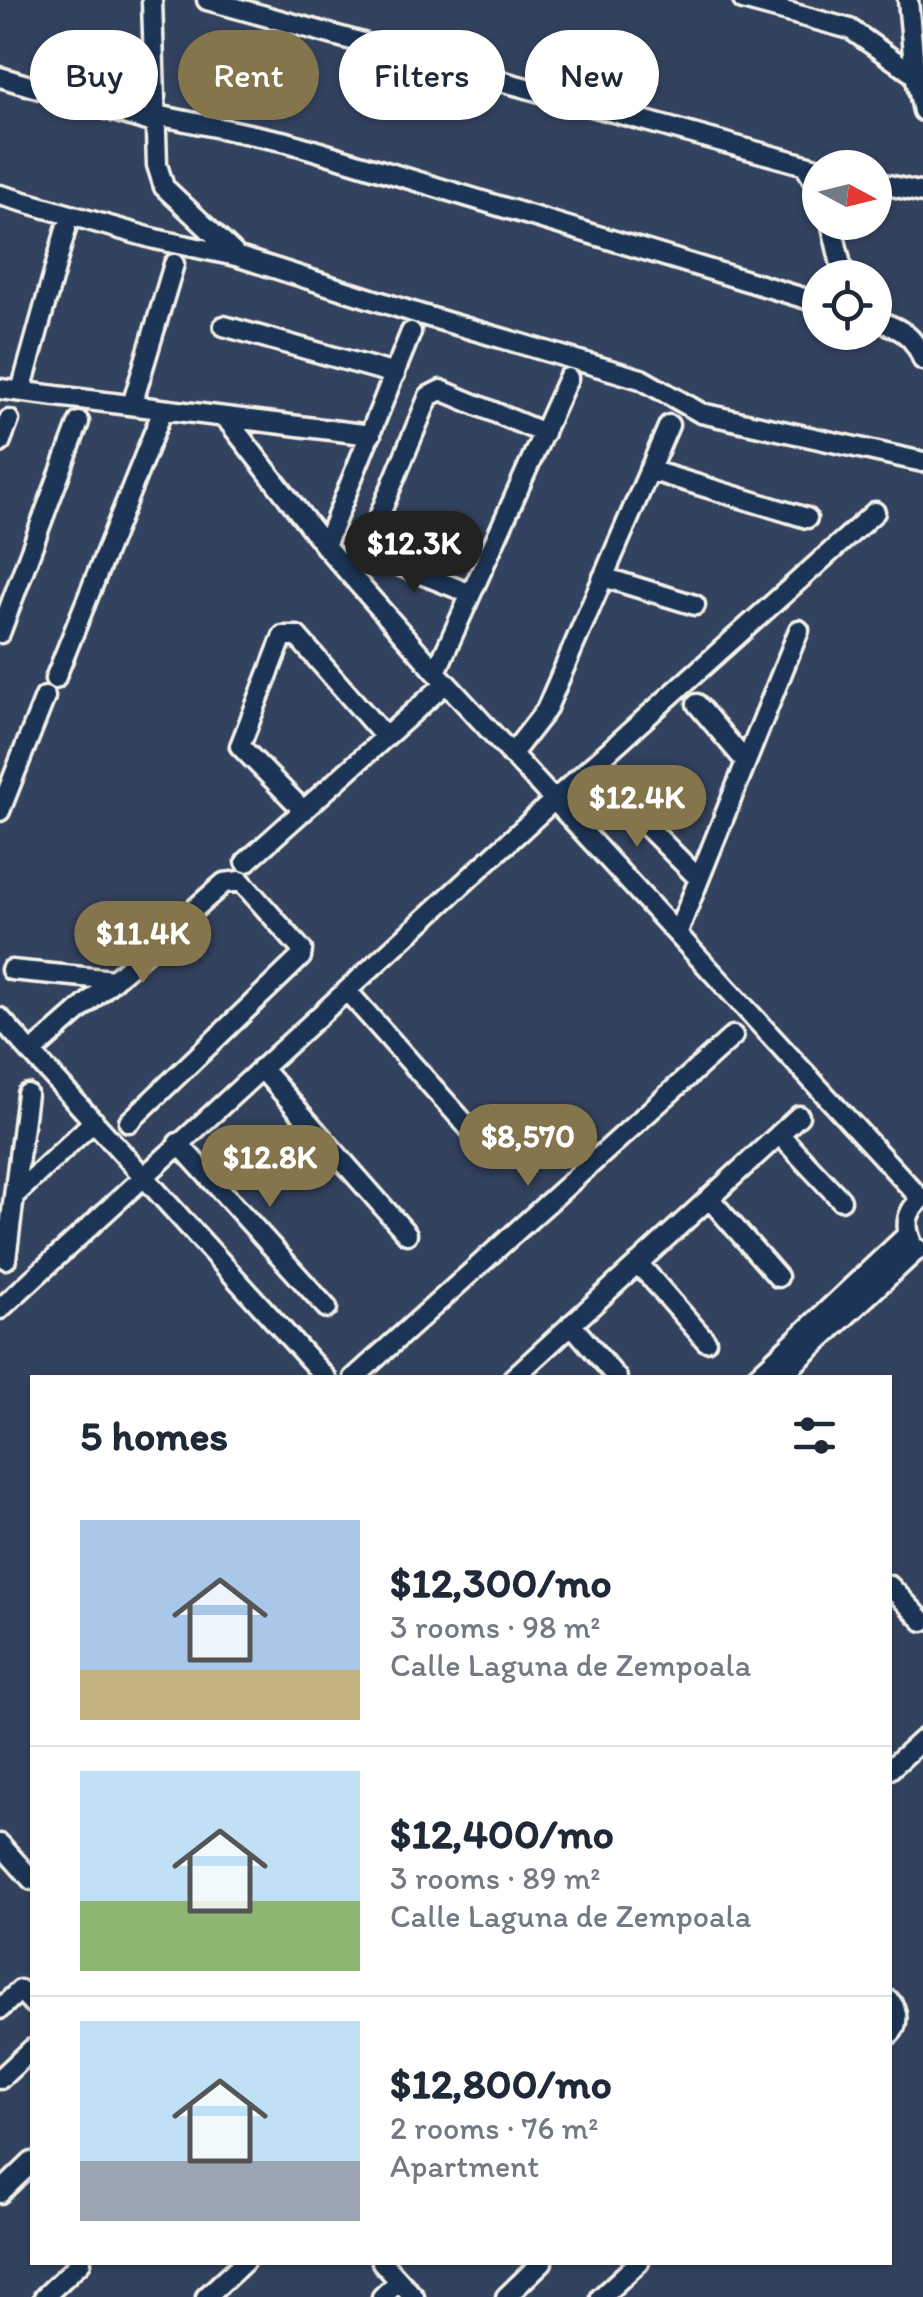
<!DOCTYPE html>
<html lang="en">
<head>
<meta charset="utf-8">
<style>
  body { margin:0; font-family:Itim,sans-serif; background:#f6f6f7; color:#1f2937; height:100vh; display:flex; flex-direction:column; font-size:38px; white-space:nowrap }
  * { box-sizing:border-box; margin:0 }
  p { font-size:32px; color:#747a83 }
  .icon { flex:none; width:55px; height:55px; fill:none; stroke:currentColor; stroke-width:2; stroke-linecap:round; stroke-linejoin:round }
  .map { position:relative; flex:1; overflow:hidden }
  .sheet { position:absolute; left:30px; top:1375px; width:862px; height:890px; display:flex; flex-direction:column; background:#fff; border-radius:0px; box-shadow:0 2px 8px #0004 }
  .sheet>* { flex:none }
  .guide { position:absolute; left:30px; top:30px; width:865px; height:90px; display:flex; gap:20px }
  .needle { width:65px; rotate:97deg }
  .controls { position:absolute; left:802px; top:150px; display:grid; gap:20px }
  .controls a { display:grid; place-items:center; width:90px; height:90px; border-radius:50%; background:#fff; box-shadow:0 2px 8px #0004; font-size:50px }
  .price { position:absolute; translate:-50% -85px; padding:0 22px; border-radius:35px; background:#84754c; color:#fff; font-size:32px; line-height:65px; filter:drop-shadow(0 2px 5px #0008) }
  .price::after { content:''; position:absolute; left:50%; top:60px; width:30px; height:22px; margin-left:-15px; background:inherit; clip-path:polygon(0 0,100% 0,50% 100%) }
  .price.on { background:#222; color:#fff }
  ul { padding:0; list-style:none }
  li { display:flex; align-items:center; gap:30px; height:250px; padding:0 50px }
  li+li { border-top:2px solid #e0e1e3 }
  li span { display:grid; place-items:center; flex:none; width:280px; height:200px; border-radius:0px; color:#555 }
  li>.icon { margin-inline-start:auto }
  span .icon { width:120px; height:120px; fill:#fffc; stroke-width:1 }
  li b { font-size:42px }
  h2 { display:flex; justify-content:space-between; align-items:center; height:120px; padding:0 50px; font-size:42px }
  .chip { padding:0 35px; border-radius:45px; background:#fff; box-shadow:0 2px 8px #0004; font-size:35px; line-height:90px }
  .chip.on { background:#84754c; color:#fff }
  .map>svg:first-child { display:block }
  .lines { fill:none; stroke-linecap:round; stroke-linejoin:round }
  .minor-casing { stroke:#f4f1e8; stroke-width:25 }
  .minor { stroke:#1d3557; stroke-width:18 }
</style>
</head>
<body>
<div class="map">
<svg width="923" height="2297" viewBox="0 0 923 2297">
  <rect width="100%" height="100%" fill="#33425f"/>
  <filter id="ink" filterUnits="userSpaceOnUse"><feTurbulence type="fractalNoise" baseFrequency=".01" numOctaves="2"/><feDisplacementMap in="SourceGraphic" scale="20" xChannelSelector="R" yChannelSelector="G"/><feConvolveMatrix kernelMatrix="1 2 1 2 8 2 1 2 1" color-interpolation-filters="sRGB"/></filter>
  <g filter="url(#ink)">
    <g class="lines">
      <defs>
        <path id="minor" d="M152 0 157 165 164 187 234 253
          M207 0 820 169
          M743 0 850 29 915 75
          M908 0 915 75 923 111
          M0 77 157 124
          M157 115 287 142 820 303
          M805 165 820 192
          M875 182 923 193
          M0 195 155 239 236 256 419 314 641 379 701 413 923 462
          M831 222 844 278
          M875 320C900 328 914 335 923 360
          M224 326 395 374
          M0 389 371 435
          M21 391 66 229
          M132 405 174 264
          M225 417 325 546 436 672 921 1199
          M0 443 9 420
          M649 470 807 518
          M325 546 411 332
          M603 577 695 605
          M471 594 373 555 370 538 429 396 441 390 544 433
          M0 633 79 422
          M436 672 568 378
          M55 679 163 410
          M697 704 746 762
          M511 755 546 710 669 425
          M609 788 699 879
          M0 811 45 697
          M304 811 240 746 283 636H297L385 737
          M246 862 446 683
          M677 934 799 630
          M11 970 114 980
          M347 991 494 1156
          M0 1018 326 1378
          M32 1052 224 883 241 881 302 950 301 957 129 1122
          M261 1068 407 1234
          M779 1134 841 1200
          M178 1143 327 1308
          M14 1196 94 1121
          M709 1198 778 1277
          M911 1241C904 1223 907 1210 923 1198
          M6 1259 27 1094
          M638 1263 706 1341
          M0 1309 553 801 875 512
          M571 1324 617 1378
          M354 1378 733 1036
          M513 1378 799 1116
          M755 1378 908 1234
          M779 1378 918 1249
          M890 1586 923 1621
          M890 1769 923 1739
          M0 1844 32 1880
          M890 2001C898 2010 899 2025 890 2034
          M0 2009 20 1990 32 2003
          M0 2079 32 2049
          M0 2193 32 2162
          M382 2262 414 2297
          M44 2297 81 2262
          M206 2297 244 2262
          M382 2297 399 2281
          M506 2297 542 2262
          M601 2297 639 2262"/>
      </defs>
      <use href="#minor" class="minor-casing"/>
      <use href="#minor" class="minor"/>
    </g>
  </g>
</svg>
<div class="controls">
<a><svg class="needle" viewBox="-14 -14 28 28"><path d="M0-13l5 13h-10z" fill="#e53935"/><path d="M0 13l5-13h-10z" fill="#747a83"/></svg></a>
<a><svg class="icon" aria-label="locate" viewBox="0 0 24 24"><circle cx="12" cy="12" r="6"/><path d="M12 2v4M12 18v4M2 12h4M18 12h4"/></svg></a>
</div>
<b class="price on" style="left:414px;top:596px">$12.3K</b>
<b class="price" style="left:637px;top:850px">$12.4K</b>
<b class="price" style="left:143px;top:986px">$11.4K</b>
<b class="price" style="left:528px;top:1189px">$8,570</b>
<b class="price" style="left:270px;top:1210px">$12.8K</b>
<div class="guide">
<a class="chip">Buy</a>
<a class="chip on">Rent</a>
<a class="chip">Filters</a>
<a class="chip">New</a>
</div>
<section class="sheet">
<h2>5 homes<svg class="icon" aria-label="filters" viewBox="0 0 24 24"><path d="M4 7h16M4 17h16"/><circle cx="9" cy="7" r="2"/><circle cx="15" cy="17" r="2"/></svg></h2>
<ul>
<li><span style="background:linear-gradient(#a9c7e8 75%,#c2b280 0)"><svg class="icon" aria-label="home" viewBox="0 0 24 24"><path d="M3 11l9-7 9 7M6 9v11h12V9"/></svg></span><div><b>$12,300/mo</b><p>3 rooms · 98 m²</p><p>Calle Laguna de Zempoala</p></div></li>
<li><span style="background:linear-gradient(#bfe0f5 65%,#8fb573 0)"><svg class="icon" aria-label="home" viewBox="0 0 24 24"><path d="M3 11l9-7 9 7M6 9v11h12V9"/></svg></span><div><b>$12,400/mo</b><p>3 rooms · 89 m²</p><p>Calle Laguna de Zempoala</p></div></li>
<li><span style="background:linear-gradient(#bfe0f5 70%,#9aa5b1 0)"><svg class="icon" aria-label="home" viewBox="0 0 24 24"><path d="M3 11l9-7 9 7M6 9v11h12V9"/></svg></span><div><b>$12,800/mo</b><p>2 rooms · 76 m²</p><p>Apartment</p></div></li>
</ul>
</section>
</div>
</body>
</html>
